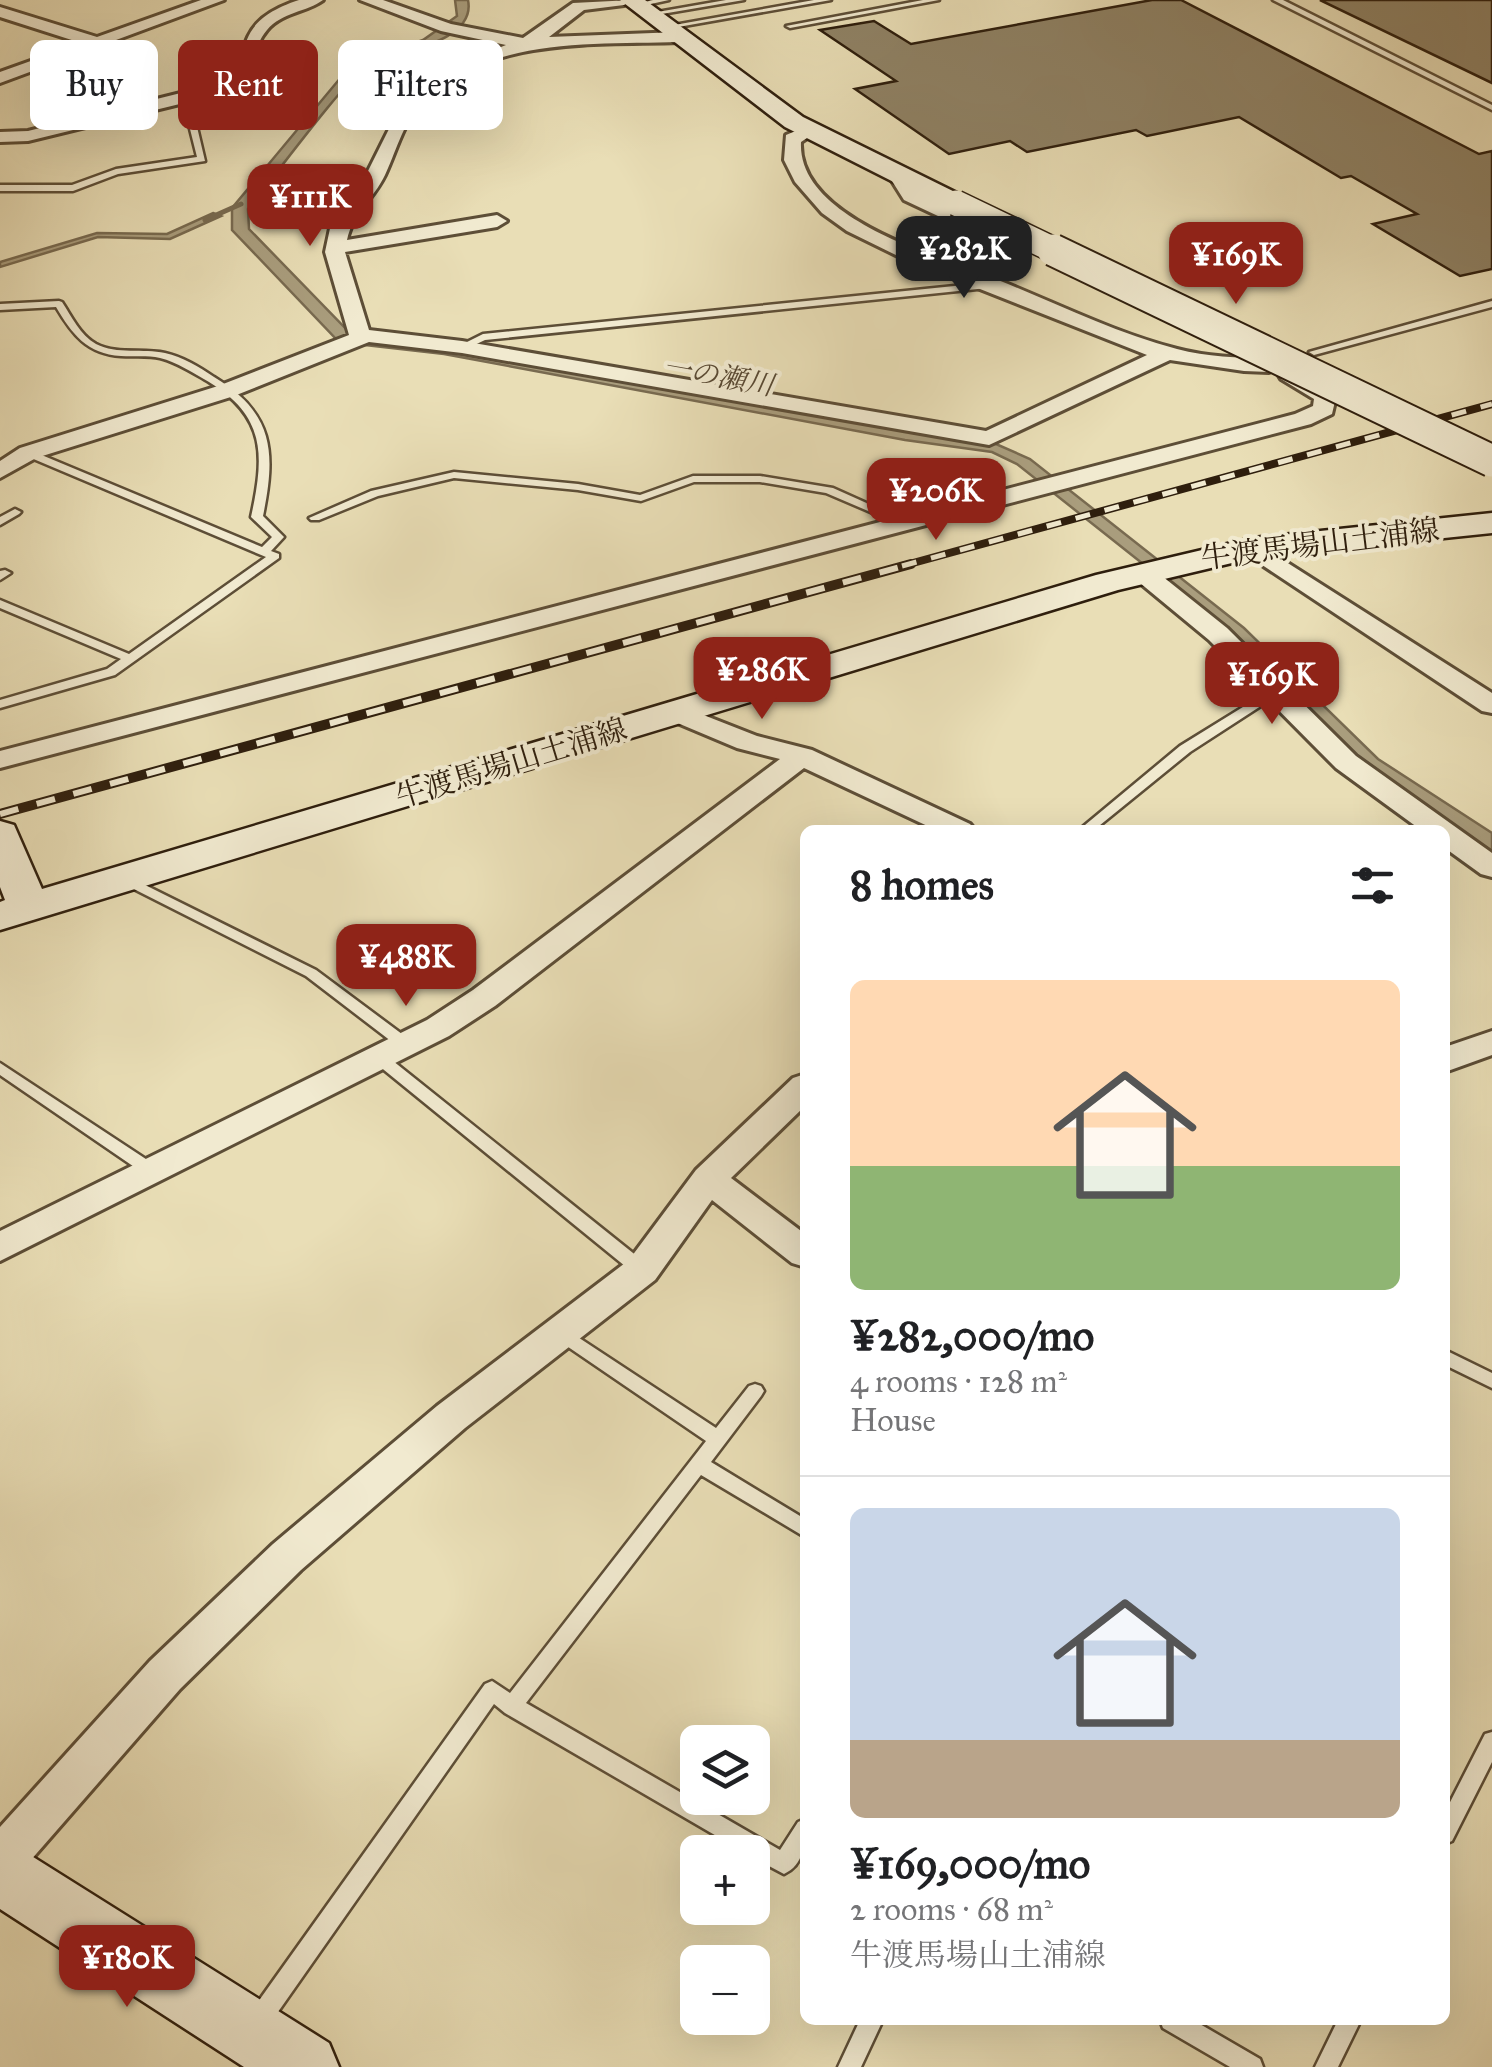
<!DOCTYPE html>
<html lang="en">
<head>
<meta charset="utf-8">
<style>
  body { margin:0; font-family:"IM FELL Great Primer","Noto Serif JP",serif; background:#f2f2f2; color:#202124; height:100vh; display:flex; flex-direction:column; font-size:38px; white-space:nowrap }
  * { box-sizing:border-box; margin:0 }
  p { font-size:32px; color:#757577 }
  .icon { flex:none; width:55px; height:55px; fill:none; stroke:currentColor; stroke-width:2; stroke-linecap:round; stroke-linejoin:round }
  .map { position:relative; flex:1; overflow:hidden }
  .side { position:absolute; left:800px; top:825px; width:650px; height:1200px; display:flex; flex-direction:column; background:#fff; border-radius:15px; box-shadow:0 10px 40px #0002 }
  .side>* { flex:none }
  .top-card { position:absolute; left:30px; top:40px; width:620px; height:90px; display:flex; gap:20px }
  .tools { position:absolute; left:680px; top:1725px; display:grid; gap:20px }
  .tools a { display:grid; place-items:center; width:90px; height:90px; border-radius:15px; background:#fff; box-shadow:0 10px 40px #0002; font-size:50px }
  .price { position:absolute; translate:-50% -85px; padding:0 22px; border-radius:20px; background:#8f2418; color:#fff; font-size:32px; line-height:65px; filter:drop-shadow(0 2px 5px #0008) }
  .price::after { content:''; position:absolute; left:50%; top:60px; width:30px; height:22px; margin-left:-15px; background:inherit; clip-path:polygon(0 0,100% 0,50% 100%) }
  .price.on { background:#222; color:#fff }
  ul { padding:0; list-style:none }
  li { display:grid; align-content:center; gap:20px; height:530px; padding:0 50px }
  li+li { border-top:2px solid #e0e0e0 }
  li span { display:grid; place-items:center; height:310px; border-radius:15px; color:#555 }
  li>.icon { margin-inline-start:auto }
  span .icon { width:180px; height:180px; fill:#fffc; stroke-width:1 }
  li b { font-size:42px }
  h2 { display:flex; justify-content:space-between; align-items:center; height:120px; padding:0 50px; font-size:42px }
  .tag { padding:0 35px; border-radius:15px; background:#fff; box-shadow:0 10px 40px #0002; font-size:35px; line-height:90px }
  .tag.on { background:#8f2418; color:#fff }
  .map>svg:first-child { display:block }
  .water { fill:#a99d7d; stroke:#786a50; stroke-width:2.5 }
  .lines { fill:none; stroke-linecap:round; stroke-linejoin:round }
  .stream { stroke:#786a50; stroke-width:5 }
  .building { fill:#8f8265; stroke:#2e1e0d; stroke-width:2.5 }
  .lane-casing { stroke:#5d4e37; stroke-width:5 }
  .street-casing { stroke:#5d4e37; stroke-width:6 }
  .secondary-casing { stroke:#2e1e0d; stroke-width:5 }
  .lane { fill:#f1ead0; fill-rule:evenodd }
  .street { fill:#f1ead0; fill-rule:evenodd }
  .secondary { fill:#f1ead0; fill-rule:evenodd }
  .rail-far1-casing { stroke:#2e1e0d; stroke-width:8 }
  .rail-casing { stroke:#2e1e0d; stroke-width:10 }
  .rail-far1 { stroke:#f1ead0; stroke-width:5; stroke-dasharray:15; stroke-linecap:butt }
  .rail { stroke:#f1ead0; stroke-width:6; stroke-dasharray:19; stroke-linecap:butt }
  .secondary-bridge-far1-casing { stroke:#2e1e0d; stroke-width:28; stroke-linecap:butt }
  .secondary-bridge-casing { stroke:#2e1e0d; stroke-width:35; stroke-linecap:butt }
  .secondary-bridge-far1 { stroke:#f1ead0; stroke-width:25 }
  .secondary-bridge { stroke:#f1ead0; stroke-width:31 }
  .labels { text-anchor:middle; dominant-baseline:central; stroke-width:8; stroke-linejoin:round; paint-order:stroke }
  .far-water-label { font-size:28px; font-style:italic; fill:#594a34; stroke:#f1ead0 }
  .street-label { font-size:30px; fill:#2e1e0d; stroke:#f1ead0 }
</style>
</head>
<body>
<div class="map">
<svg width="1492" height="2067" viewBox="0 0 1492 2067">
  <rect width="100%" height="100%" fill="#e9deb6"/>
  <filter id="stains"><feTurbulence type="fractalNoise" baseFrequency=".002" numOctaves="4"/><feColorMatrix values="0 0 0 0 .2 0 0 0 0 .09 0 0 0 0 .02 0 0 0 .5 -.17"/></filter>
  <radialGradient id="worn" r=".72"><stop offset=".6" stop-color="#630" stop-opacity="0"/><stop offset="1" stop-color="#630" stop-opacity=".3"/></radialGradient>
  <path class="water" d="M455 0H468C477 43 395 52 367 66 348 76 268 185 248 209L249 229 353 336 448 347 910 432 996 444 1030 459 1244 628 1378 759 1492 833V851L1360 766 1162 579 1017 464 992 452 905 440 444 354 339 342 232 230V208L352 64 423 40 457 16Z
    M213 213 221 216 170 239 98 237 0 267V262L97 233 167 234Z"/>
  <g class="lines">
    <path class="stream" d="M205 220 241 204"/>
  </g>
  <path class="building" d="M1152 0H1181L1479 154 1492 151V269L1460 276 1373 224 1417 214 1351 176 1341 178 1239 117 1147 136 1136 130 1027 152 1010 141 949 154 855 89 896 81 820 30 874 21 911 44Z
    M1320 0H1492V83Z"/>
  <g class="lines">
    <defs>
      <path id="lane" d="M653 0H669L637 7 633 5Z
        M726 0H744L650 16 646 14Z
        M814 0H831L667 29 663 27Z
        M923 0H939L790 28 786 26Z
        M1273 0H1283L1492 105V110Z
        M186 95 190 97 205 161 118 174 73 191H0V185H72L116 169 197 157 182 97Z
        M994 282 997 283V287L485 340 466 349 457 347 483 334Z
        M59 301 62 302C72 317 80 335 96 344 117 355 143 348 165 353 183 357 199 367 214 377 274 413 276 452 263 516L284 537 271 551 279 554V558L115 675 0 708V700L107 669 121 659 0 608V600L129 654 266 557 24 455V451H32L262 547 272 537 251 517C264 457 267 417 209 382 193 373 177 362 160 358 147 355 134 357 121 356 87 354 72 334 56 307L0 310V304Z
        M1492 301V307L1314 355 1309 352Z
        M454 472 578 484 640 495 693 476H760L833 488 911 523 909 525H901L826 493 760 482H694L641 501 578 490 454 478 378 496 319 520H311L309 518 371 491Z
        M15 509 21 512 19 514 0 525V517Z
        M5 570 11 573 0 580V571Z
        M1277 686 1281 687V693L1190 752 1094 830H1079L1180 746Z
        M125 875 316 970 410 1040 413 1044 410 1048H400L306 976 120 882 118 879 120 876Z
        M378 1052 383 1053 648 1265 650 1270 648 1275 642 1276 636 1275 373 1061 370 1057Z
        M0 1063 158 1167 160 1171 158 1175H146L0 1075Z
        M561 1326 716 1428 749 1386 755 1384 761 1386 764 1391 761 1396 711 1462 805 1519V1537L701 1475 526 1703 780 1850 798 1822 805 1819C805 1840 806 1864 784 1874L752 1857V1852H744L505 1713 494 1704 266 2029 258 2032 250 2029 247 2021 250 2013 485 1684 492 1681 510 1693 706 1441 555 1338 552 1333 555 1328Z
        M1445 1350 1492 1373V1388L1445 1365Z
        M1492 1732V1762L1452 1841 1445 1844V1812L1485 1734Z
        M860 2020H883L861 2067H838Z
        M1160 2020H1193L1260 2059 1263 2067H1230L1163 2028Z
        M1338 2020H1361L1338 2067H1315Z"/>
      <path id="street" d="M201 0H224L0 83V72L81 43 0 17V7L97 37Z
        M299 0H323C307 12 282 12 267 30 249 51 259 72 233 91L28 141 0 142V132L28 131 221 83C258 57 226 24 299 0Z
        M360 0H383L451 24 523 38 573 3 632 0 624 5 584 10 549 37 679 32 687 37 679 42C591 45 484 36 419 106 403 124 395 154 385 175 373 200 353 212 347 240L497 215 507 221 497 227 345 252 369 330 462 341 986 431 1147 355 904 259 847 231 822 213 795 182 784 160 786 135 810 125 819 130 801 142C797 220 942 257 998 280 1058 304 1115 333 1177 349 1207 357 1238 358 1269 358L1280 365 1269 372 1244 371 1170 360 989 445 462 353 369 342 234 396 36 458 0 478V461L20 448 218 386 349 335 325 252 332 219 364 179 402 103 434 74 506 45 441 31Z
        M896 167 903 169 918 192 1006 236 996 242 989 240 904 200 887 173Z
        M1289 367 1333 392 1336 397 1332 414 1311 424 0 768V751L1295 414 1313 406 1314 399 1281 379 1278 374 1281 369Z
        M1253 541 1492 693V713L1482 711 1244 553 1241 548Z
        M1143 565 1152 568 1227 628 1356 756 1492 853V877L1481 874 1445 848V830H1421L1336 768 1209 640 1134 578 1130 573 1134 568Z
        M678 705 757 736 812 750 970 824 975 830H936L804 768 495 1006 449 1036 0 1261V1231L427 1020 473 990 780 759 737 748 668 719 664 713Z
        M1492 1031V1055L1445 1072V1047Z
        M805 1074V1106L731 1178 805 1234V1267L792 1263 712 1200 655 1280 465 1428 301 1570 180 1689 16 1877 0 1883V1827L150 1661 273 1544 437 1406 629 1260 696 1170 793 1078Z"/>
      <path id="secondary" d="M620 0H645L803 117 965 197 969 203 965 209H947L785 127Z
        M1492 513V533L1253 558 1118 590 0 930V902L5 900 0 887V821L14 825 42 889 1096 575 1253 538Z
        M0 1841 22 1850 329 2043 339 2067H244L0 1909Z"/>
    </defs>
    <use href="#lane" class="lane-casing"/>
    <use href="#street" class="street-casing"/>
    <use href="#secondary" class="secondary-casing"/>
    <use href="#lane" class="lane"/>
    <use href="#street" class="street"/>
    <use href="#secondary" class="secondary"/>
    <defs>
      <path id="rail-far1" d="M902 566 1492 404"/>
      <path id="rail" d="M0 814 911 564"/>
    </defs>
    <use href="#rail-far1" class="rail-far1-casing"/>
    <use href="#rail" class="rail-casing"/>
    <use href="#rail-far1" class="rail-far1"/>
    <use href="#rail" class="rail"/>
    <defs>
      <path id="secondary-bridge-far1" d="M956 203 1058 252"/>
      <path id="secondary-bridge" d="M1053 250 1492 461"/>
    </defs>
    <use href="#secondary-bridge-far1" class="secondary-bridge-far1-casing"/>
    <use href="#secondary-bridge" class="secondary-bridge-casing"/>
    <use href="#secondary-bridge-far1" class="secondary-bridge-far1"/>
    <use href="#secondary-bridge" class="secondary-bridge"/>
  </g>
  <g class="labels">
    <g class="far-water-label">
      <text transform="translate(718 376) rotate(10)">一の瀬川</text>
    </g>
    <g class="street-label">
      <text transform="translate(1320 544) rotate(-7)">牛渡馬場山土浦線</text>
      <text transform="translate(511 763) rotate(-17)">牛渡馬場山土浦線</text>
    </g>
  </g>
  <rect width="100%" height="100%" filter="url(#stains)"/>
  <rect width="100%" height="100%" fill="url(#worn)"/>
</svg>
<div class="tools">
<a><svg class="icon" aria-label="layers" viewBox="0 0 24 24"><path d="M12 4l9 5-9 5-9-5zM3 14l9 5 9-5"/></svg></a>
<a>+</a>
<a>−</a>
</div>
<b class="price" style="left:310px;top:249px">¥111K</b>
<b class="price on" style="left:964px;top:301px">¥282K</b>
<b class="price" style="left:1236px;top:307px">¥169K</b>
<b class="price" style="left:936px;top:543px">¥206K</b>
<b class="price" style="left:762px;top:722px">¥286K</b>
<b class="price" style="left:1272px;top:727px">¥169K</b>
<b class="price" style="left:406px;top:1009px">¥488K</b>
<b class="price" style="left:127px;top:2010px">¥180K</b>
<div class="top-card">
<a class="tag">Buy</a>
<a class="tag on">Rent</a>
<a class="tag">Filters</a>
</div>
<section class="side">
<h2>8 homes<svg class="icon" aria-label="filters" viewBox="0 0 24 24"><path d="M4 7h16M4 17h16"/><circle cx="9" cy="7" r="2"/><circle cx="15" cy="17" r="2"/></svg></h2>
<ul>
<li><span style="background:linear-gradient(#ffd9b3 60%,#8fb573 0)"><svg class="icon" aria-label="home" viewBox="0 0 24 24"><path d="M3 11l9-7 9 7M6 9v11h12V9"/></svg></span><div><b>¥282,000/mo</b><p>4 rooms · 128 m²</p><p>House</p></div></li>
<li><span style="background:linear-gradient(#c9d6e8 75%,#b9a48a 0)"><svg class="icon" aria-label="home" viewBox="0 0 24 24"><path d="M3 11l9-7 9 7M6 9v11h12V9"/></svg></span><div><b>¥169,000/mo</b><p>2 rooms · 68 m²</p><p>牛渡馬場山土浦線</p></div></li>
</ul>
</section>
</div>
</body>
</html>
